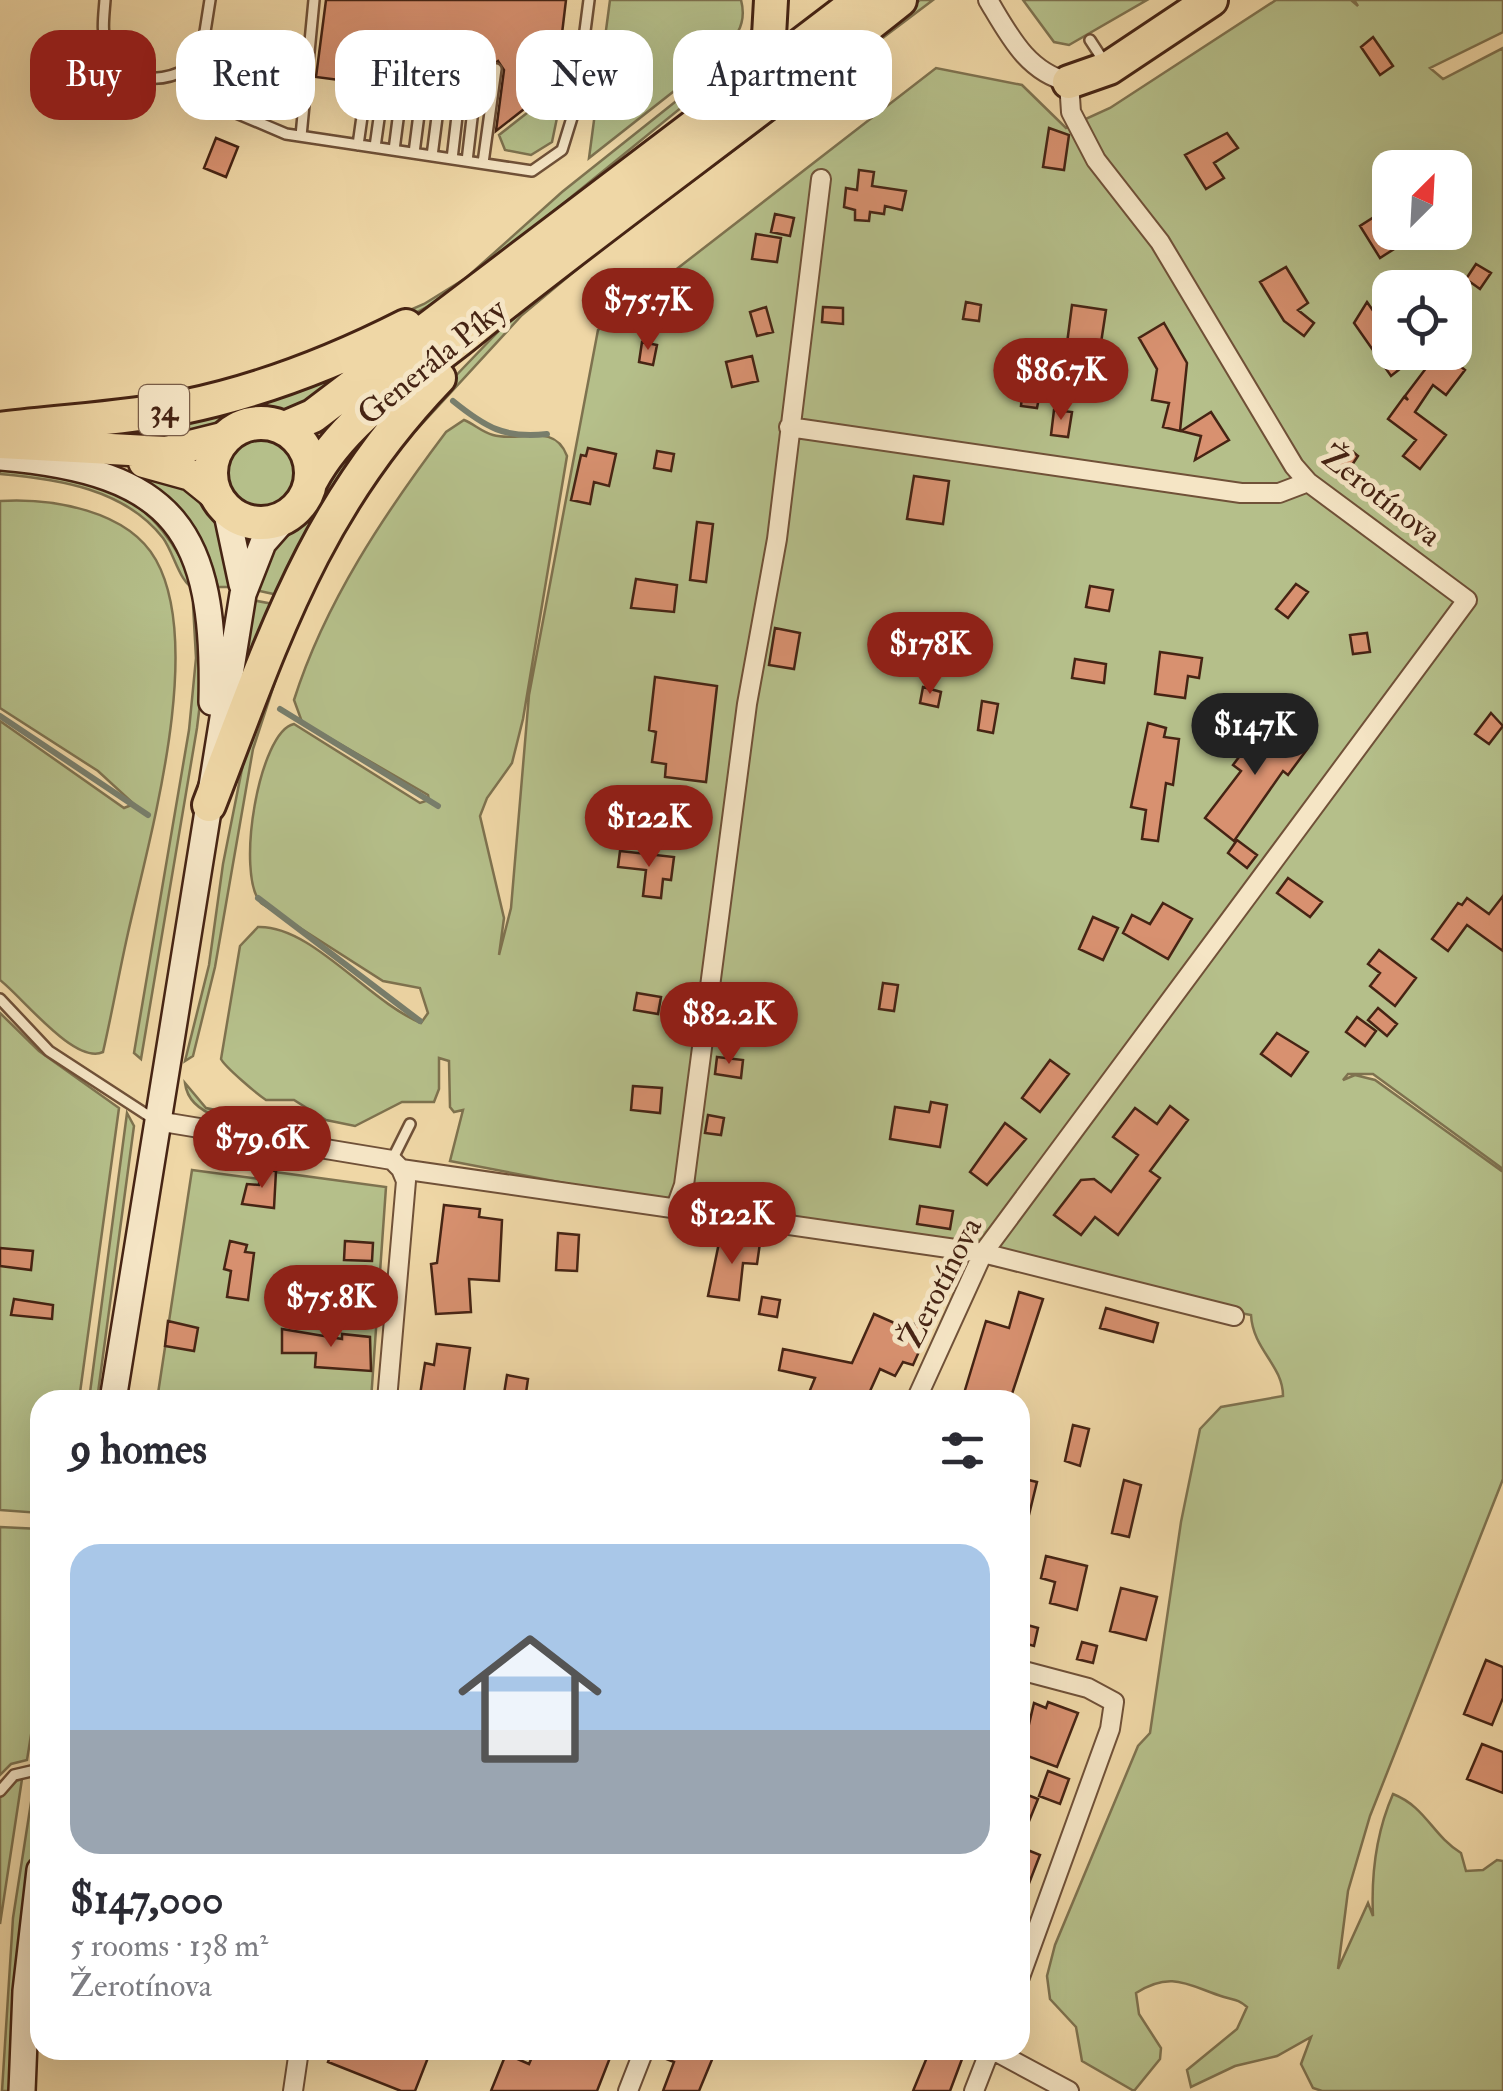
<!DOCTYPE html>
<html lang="en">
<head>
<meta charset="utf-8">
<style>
  body { margin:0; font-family:"IM FELL Double Pica",serif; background:#f2f2f3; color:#2b2b33; height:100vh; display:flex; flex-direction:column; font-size:38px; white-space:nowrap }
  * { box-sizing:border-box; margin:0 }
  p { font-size:32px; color:#7c7c81 }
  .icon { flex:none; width:55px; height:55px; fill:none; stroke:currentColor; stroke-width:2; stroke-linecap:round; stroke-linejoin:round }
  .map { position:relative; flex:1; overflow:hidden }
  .side { position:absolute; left:30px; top:1390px; width:1000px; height:670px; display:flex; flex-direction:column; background:#fff; border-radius:30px; box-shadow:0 10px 40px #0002 }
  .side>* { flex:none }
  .top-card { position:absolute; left:30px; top:30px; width:1000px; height:90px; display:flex; gap:20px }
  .needle { width:65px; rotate:24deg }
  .fabs { position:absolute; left:1372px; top:150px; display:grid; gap:20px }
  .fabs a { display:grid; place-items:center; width:100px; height:100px; border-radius:20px; background:#fff; box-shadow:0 10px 40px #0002; font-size:50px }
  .price { position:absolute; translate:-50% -85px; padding:0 22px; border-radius:35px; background:#8f2418; color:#fff; font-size:32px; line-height:65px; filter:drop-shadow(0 2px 5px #0008) }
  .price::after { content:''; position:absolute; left:50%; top:60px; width:30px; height:22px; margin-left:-15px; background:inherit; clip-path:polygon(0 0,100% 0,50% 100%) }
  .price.active { background:#222; color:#fff }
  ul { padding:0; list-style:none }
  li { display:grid; align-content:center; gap:20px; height:530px; padding:0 40px }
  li+li { border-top:2px solid #e1e1e2 }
  li span { display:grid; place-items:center; height:310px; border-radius:30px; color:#555 }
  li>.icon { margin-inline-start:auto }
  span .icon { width:180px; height:180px; fill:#fffc; stroke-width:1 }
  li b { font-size:42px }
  h2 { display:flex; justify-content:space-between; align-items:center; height:120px; padding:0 40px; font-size:42px }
  .chip { padding:0 35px; border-radius:30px; background:#fff; box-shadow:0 10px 40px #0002; font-size:35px; line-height:90px }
  .chip.active { background:#8f2418; color:#fff }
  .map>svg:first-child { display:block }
  .green { fill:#b5bf8a; stroke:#7e724f; stroke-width:2.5; fill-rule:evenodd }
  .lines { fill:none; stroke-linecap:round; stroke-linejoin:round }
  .stream { stroke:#787e6c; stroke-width:6 }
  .building { fill:#d89170; stroke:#462414; stroke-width:2.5 }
  .lane-casing { stroke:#705138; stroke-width:14 }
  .street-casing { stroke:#705138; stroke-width:22 }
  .secondary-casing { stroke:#462414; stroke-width:30 }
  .primary-casing { stroke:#462414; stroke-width:35 }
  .highway-casing { stroke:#462414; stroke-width:38 }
  .lane { stroke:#f5e5c5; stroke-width:9 }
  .street { stroke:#f5e5c5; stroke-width:18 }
  .secondary { stroke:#f5e5c5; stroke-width:25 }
  .primary { stroke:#efd7a6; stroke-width:30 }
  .highway { stroke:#efd7a6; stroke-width:32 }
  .labels { text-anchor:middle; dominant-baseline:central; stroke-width:10; stroke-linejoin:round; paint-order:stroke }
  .shield { fill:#f5e5c5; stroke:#7a5e49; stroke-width:2.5 }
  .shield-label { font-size:30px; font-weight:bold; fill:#462414 }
  .street-label { font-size:32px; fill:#462414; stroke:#f5e5c5 }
</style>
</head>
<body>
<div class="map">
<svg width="1503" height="2091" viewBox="0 0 1503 2091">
  <rect width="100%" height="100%" fill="#efd7a6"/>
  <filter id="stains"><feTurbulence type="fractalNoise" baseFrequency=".002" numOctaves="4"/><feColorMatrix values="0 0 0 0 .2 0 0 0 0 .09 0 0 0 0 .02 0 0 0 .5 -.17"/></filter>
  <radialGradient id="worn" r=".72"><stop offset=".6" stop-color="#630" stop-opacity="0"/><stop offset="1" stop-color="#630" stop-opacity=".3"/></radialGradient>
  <path class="green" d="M610 0H741C748 26 734 40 716 58L589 158Z
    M920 0H933L588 260 522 315 397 451 421 412 516 313Z
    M1023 0H1147L1069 45 1054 42Z
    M1276 0H1351L1358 6 1354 0H1503V32L1430 68 1443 79 1503 48V1169L1373 1074H1348L1343 1080 1355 1075 1375 1080 1503 1172V1479L1370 1816 1348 1891 1338 1969 1368 1903 1373 1916C1371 1873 1376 1833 1393 1794 1426 1807 1432 1835 1461 1853L1466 1871 1483 1870 1497 1860 1503 1861V2091H1322L1313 2088 1301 2064 1311 2037 1277 2056 1235 2066 1191 2087 1187 2070 1237 2029 1247 2007C1238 1999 1234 2000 1224 1997 1189 1986 1172 1970 1136 1993L1139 2014 1161 2048 1160 2059 1134 2091 1082 2061 1076 2027 1050 1999 1047 1976 1055 1945 1138 1746 1150 1733 1181 1522 1200 1429 1221 1407 1283 1396C1283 1365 1253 1350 1251 1315L450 1161 463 1110 454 1112 450 1107 449 1061 439 1058V1089L434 1102H402L355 1126 326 1120 294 1100H266C257 1094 225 1067 221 1059L240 946 258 927C311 925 368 1001 421 1023L428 1013 420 988 383 981 261 903C235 875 259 731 294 724L420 803 429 800 428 795 302 722 294 700C325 602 385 513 446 432L464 420C474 424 482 432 493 435 519 443 554 421 567 456L523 719 512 763 487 798 480 816 504 918 499 955 511 908 529 695 598 330 936 68 1022 85 1066 128 1110 108ZM1390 168H1455V232H1390ZM1390 288H1455V352H1390Z
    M739 51 746 55 453 293 385 329 330 345 424 304 466 278 562 192Z
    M564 84 552 142 531 155 505 150 499 135Z
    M322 377 329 391 284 416 242 417 214 432 176 443 76 432Z
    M359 433 369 442 278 595 255 590 281 535 308 515 320 486Z
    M227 474a34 34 0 1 1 68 0a34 34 0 1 1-68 0Z
    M0 469C98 475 157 493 195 589 180 584 174 553 163 538 125 489 58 479 0 474Z
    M120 471C196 477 227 508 230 587H218C203 530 164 505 120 471Z
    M0 501C52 498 128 510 156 560 205 648 149 839 128 933 119 973 112 1013 103 1052 75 1065 23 998 0 980V721L124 808 134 804 98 771 0 708Z
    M200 599 202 687 197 728 141 1059 134 1053 189 730 196 658 193 604Z
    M252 600 273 604 240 689Z
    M285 651 253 749 215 967 193 1056 185 1061 209 965 223 864 248 739Z
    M0 1013 39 1051 119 1108 79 1400H40V1513L0 1510Z
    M185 1083 206 1108 301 1127V1131C267 1125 190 1127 185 1083Z
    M127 1113 134 1126 97 1400H89Z
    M192 1170 259 1179 260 1170 386 1187 371 1400H157Z
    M0 1527 40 1529V1679L27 1760 11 1764 0 1775Z
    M35 1777 40 1780V1796L15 1977 10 2091H2L13 1918Z
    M22 1779 0 1924V1798L10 1783Z"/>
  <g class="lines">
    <path class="stream" d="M453 401C485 427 505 439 547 434
      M280 709 438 806
      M0 716 148 815
      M258 898 420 1021"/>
  </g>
  <path class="building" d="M326 0H566L556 84 496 131 504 70 498 61 488 68 482 60 471 63 463 57 455 64 446 55 434 61 428 52 418 59 408 50 396 56 388 47 379 54 371 45 357 51 355 82 316 77Z
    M1373 37 1393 66 1380 75 1361 47Z
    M1049 128 1069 135 1064 170 1043 167Z
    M1227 133 1238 148 1214 163 1224 178 1206 189 1185 155Z
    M216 138 238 147 226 177 204 168Z
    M859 170 874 172 872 186 906 191 902 210 885 206 884 214 870 212 869 221 855 220V210L844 207 846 188 857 190Z
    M775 214 794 218 790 236 771 232Z
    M1374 217 1394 249 1380 258 1360 226Z
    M756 234 781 238 777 262 752 259Z
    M1476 264 1491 273 1480 289 1466 279Z
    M1286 267 1308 303 1298 310 1314 323 1304 336 1284 321 1260 282Z
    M671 298 687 302 683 319 666 314Z
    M966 302 981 305 979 321 963 319Z
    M1367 302 1390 335V352H1399L1410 361 1391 376 1354 323Z
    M1072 305 1106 310 1099 356 1066 351Z
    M766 307 773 332 757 336 750 312Z
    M823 307 843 308V324L822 322Z
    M1164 323 1187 363 1180 431 1163 427 1169 403 1152 400 1157 369 1139 338Z
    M642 342 657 345 653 365 639 362Z
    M1027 347 1048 351 1037 408 1021 406Z
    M1446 355 1465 370 1446 395 1433 385 1415 412 1446 435 1420 469 1403 456 1416 440 1388 419 1404 397 1408 400 1405 396 1433 359 1439 364Z
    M752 356 758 381 732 387 726 362Z
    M1054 410 1072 412 1068 437 1051 435Z
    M1211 412 1229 440 1195 460 1201 436 1181 431Z
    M1346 446 1358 456 1350 468 1328 470Z
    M588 448 616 454 609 486 594 482 590 504 571 500 581 455 586 456Z
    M657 451 674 454 671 471 654 468Z
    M914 476 949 481 943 524 907 519Z
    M697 522 713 524 706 582 690 580Z
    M636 579 677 585 674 612 631 608Z
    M1296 584 1308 592 1288 618 1276 609Z
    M1090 586 1113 590 1109 611 1086 607Z
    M775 628 800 633 794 669 769 665Z
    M1367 633 1370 652 1353 654 1350 635Z
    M1160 652 1202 658 1199 678 1188 676 1185 698 1155 694Z
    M1075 659 1106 664 1104 683 1072 678Z
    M655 677 717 686 706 782 665 777 666 764 652 762 656 732 649 730Z
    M923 687 941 692 938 707 920 703Z
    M982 701 998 704 993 733 978 730Z
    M1491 713 1503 726 1489 744 1475 734Z
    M1266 721 1308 748 1288 775 1283 771 1234 841 1205 818 1241 771 1233 765Z
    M1148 723 1166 728 1164 737 1179 739 1173 785 1166 783 1158 841 1142 839 1146 810 1131 807Z
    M1237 840 1257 855 1247 868 1228 853Z
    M620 851 674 857 671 880 663 879 661 898 643 896 646 870 618 867Z
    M1288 878 1322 902 1310 917 1277 893Z
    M1503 896V951L1467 925 1448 951 1432 939 1458 903 1462 905 1467 898 1489 914Z
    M1163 903 1192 919 1168 959 1123 933 1132 915 1150 924Z
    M1093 917 1118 928 1103 960 1079 949Z
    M1379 950 1416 978 1395 1006 1370 986 1380 973 1368 964Z
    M883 983 898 985 894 1011 879 1009Z
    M637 993 661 997 658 1014 634 1010Z
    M1378 1008 1397 1024 1387 1036 1368 1020Z
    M1357 1017 1376 1031 1365 1046 1346 1032Z
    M1277 1033 1308 1052 1291 1076 1261 1054Z
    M717 1057 743 1060 741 1078 715 1074Z
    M1050 1060 1069 1074 1040 1112 1022 1098Z
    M633 1086 662 1088 660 1113 631 1110Z
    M931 1102 947 1105 940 1147 890 1139 895 1107 929 1112Z
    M1170 1106 1188 1120 1150 1171 1160 1178 1118 1235 1095 1217 1081 1235 1054 1215 1081 1180 1094 1179 1111 1192 1138 1155 1113 1137 1135 1108 1157 1124Z
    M708 1115 724 1118 721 1135 705 1133Z
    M1005 1123 1026 1139 987 1185 970 1172Z
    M260 1170 276 1171 274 1208 242 1204 247 1184 259 1185Z
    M444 1205 480 1209 479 1217 502 1220 499 1281 469 1279 471 1312 436 1314 431 1264 437 1263Z
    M920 1206 953 1211 950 1229 917 1224Z
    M558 1233 579 1235 577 1271 556 1270Z
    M720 1238 760 1243 757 1264 743 1263 739 1300 708 1296Z
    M230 1241 247 1245 245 1252 254 1253 248 1300 227 1297 231 1271 224 1269Z
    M345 1241 373 1243 372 1261 344 1260Z
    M0 1248 33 1251 31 1270 0 1266Z
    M1019 1292 1043 1299 1010 1400H962L986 1321 1009 1328Z
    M762 1297 780 1300 777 1317 759 1314Z
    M14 1299 53 1305 52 1319 11 1315Z
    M1106 1308 1158 1323 1153 1342 1100 1328Z
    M874 1314 908 1329 910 1323 930 1327 913 1365 903 1362 895 1376 880 1369 866 1400H806L815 1378 779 1370 783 1349 852 1363Z
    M168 1321 198 1328 194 1351 165 1346Z
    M282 1329 342 1339V1334L370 1337 371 1371 315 1367 316 1353H282Z
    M437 1344 470 1348 463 1399 420 1395 425 1363 434 1365Z
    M507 1375 528 1379 525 1400H503Z
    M1073 1425 1089 1429 1080 1466 1065 1461Z
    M1020 1478 1037 1482 1026 1527 1020 1526Z
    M1124 1480 1141 1485 1129 1537 1112 1533Z
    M1046 1556 1087 1566 1077 1610 1050 1603 1055 1582 1041 1578Z
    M1121 1588 1157 1597 1146 1640 1110 1631Z
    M1020 1623 1038 1628 1034 1646 1020 1642Z
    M1082 1642 1097 1646 1093 1663 1077 1659Z
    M1486 1660 1503 1667V1698L1492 1725 1464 1714Z
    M1048 1702 1078 1713 1057 1767 1022 1754 1034 1703 1046 1708Z
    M1482 1744 1503 1752V1793L1467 1779Z
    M1048 1771 1069 1779 1060 1804 1039 1796Z
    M1020 1792 1038 1799 1021 1841 1020 1840Z
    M1020 1847 1040 1855 1021 1904H1020Z
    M332 2050H431L415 2091H401L328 2062Z
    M535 2050H613L597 2091H491L506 2054 529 2064Z
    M656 2050H716L699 2091H663L674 2062 656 2055Z
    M930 2050 962 2059 950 2091H913Z"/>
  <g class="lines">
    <defs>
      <path id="lane" d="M105 0C104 15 101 33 107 47 123 81 158 85 187 69L215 104 286 134 532 171 562 150 575 108 589 0
        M1090 40 1105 63
        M187 69 204 38 210 0
        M301 136 314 0
        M358 145 371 53
        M375 147 388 55
        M394 150 406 58
        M414 153 426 60
        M432 156 444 63
        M452 159 463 65
        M467 161 478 67
        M483 163 496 69
        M0 999 49 1051 155 1120
        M392 1160 410 1124
        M0 1791 14 1775 40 1769"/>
      <path id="street" d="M789 427 1241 493H1279L1308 482
        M157 1121 392 1160 401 1169 983 1253 1234 1316
        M676 1207 684 1185 747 704 777 539 821 179
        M387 1400 406 1181 401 1169
        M916 1400 983 1253 1467 600 1308 482 1294 466 1160 242 1096 160 1071 112 1069 82C1027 72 1009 35 988 0
        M1020 1670 1088 1688 1114 1702 1110 1729 1020 1977
        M993 2050 1069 2091
        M293 2091 299 2050
        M628 2091 644 2050
        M974 2091 990 2050"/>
      <path id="secondary" d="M0 457C176 472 216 531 212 702
        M226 509 242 584
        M113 1400 243 594 263 543 285 518
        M22 2091 26 1991 40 1870"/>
      <path id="primary" d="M0 443 166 452 226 437
        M144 462 191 475 217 496"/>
      <path id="highway" d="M737 79 769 36 771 0
        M1069 82 1109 68 1211 0
        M211 473a50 50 0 1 1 100 0a50 50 0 1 1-100 0Z
        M285 428 313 416 860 0
        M0 429C61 421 123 419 183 407 261 391 335 362 406 326
        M311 481C345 417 415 376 470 331 611 217 759 113 900 0
        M209 805C273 640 313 509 439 378"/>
    </defs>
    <use href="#lane" class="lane-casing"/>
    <use href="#street" class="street-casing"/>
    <use href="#secondary" class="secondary-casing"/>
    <use href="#primary" class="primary-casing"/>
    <use href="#highway" class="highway-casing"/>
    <use href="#lane" class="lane"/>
    <use href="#street" class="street"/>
    <use href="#secondary" class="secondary"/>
    <use href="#primary" class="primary"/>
    <use href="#highway" class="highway"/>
  </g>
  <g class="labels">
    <rect class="shield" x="139" y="385" width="50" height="50" rx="8"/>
    <g class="shield-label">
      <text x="164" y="410">34</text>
    </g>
    <g class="street-label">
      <text transform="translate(432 362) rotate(-39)">Generála Píky</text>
      <text transform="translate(1381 496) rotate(38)">Žerotínova</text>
      <text transform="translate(941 1283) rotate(-63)">Žerotínova</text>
    </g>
  </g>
  <rect width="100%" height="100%" filter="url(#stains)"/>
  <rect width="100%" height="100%" fill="url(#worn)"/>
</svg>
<div class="fabs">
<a><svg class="needle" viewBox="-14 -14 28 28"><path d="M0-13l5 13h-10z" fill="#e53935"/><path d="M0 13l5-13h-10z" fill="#7c7c81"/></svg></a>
<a><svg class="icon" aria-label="locate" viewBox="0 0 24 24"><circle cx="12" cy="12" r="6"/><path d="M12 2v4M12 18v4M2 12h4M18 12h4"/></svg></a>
</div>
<b class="price" style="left:648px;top:353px">$75.7K</b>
<b class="price" style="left:1061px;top:423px">$86.7K</b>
<b class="price" style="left:930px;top:697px">$178K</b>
<b class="price active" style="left:1255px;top:778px">$147K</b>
<b class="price" style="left:649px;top:870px">$122K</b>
<b class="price" style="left:729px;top:1067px">$82.2K</b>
<b class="price" style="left:262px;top:1191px">$79.6K</b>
<b class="price" style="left:732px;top:1267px">$122K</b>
<b class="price" style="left:331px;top:1350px">$75.8K</b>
<div class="top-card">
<a class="chip active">Buy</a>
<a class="chip">Rent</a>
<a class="chip">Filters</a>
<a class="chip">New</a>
<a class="chip">Apartment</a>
</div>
<section class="side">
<h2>9 homes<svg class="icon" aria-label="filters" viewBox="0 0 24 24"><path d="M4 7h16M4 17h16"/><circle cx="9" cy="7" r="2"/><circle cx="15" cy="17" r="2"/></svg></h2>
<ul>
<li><span style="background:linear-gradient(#a9c7e8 60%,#9aa5b1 0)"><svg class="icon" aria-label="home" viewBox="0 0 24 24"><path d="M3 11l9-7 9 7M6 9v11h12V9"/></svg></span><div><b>$147,000</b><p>5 rooms · 138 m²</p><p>Žerotínova</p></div></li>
</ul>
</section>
</div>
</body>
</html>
